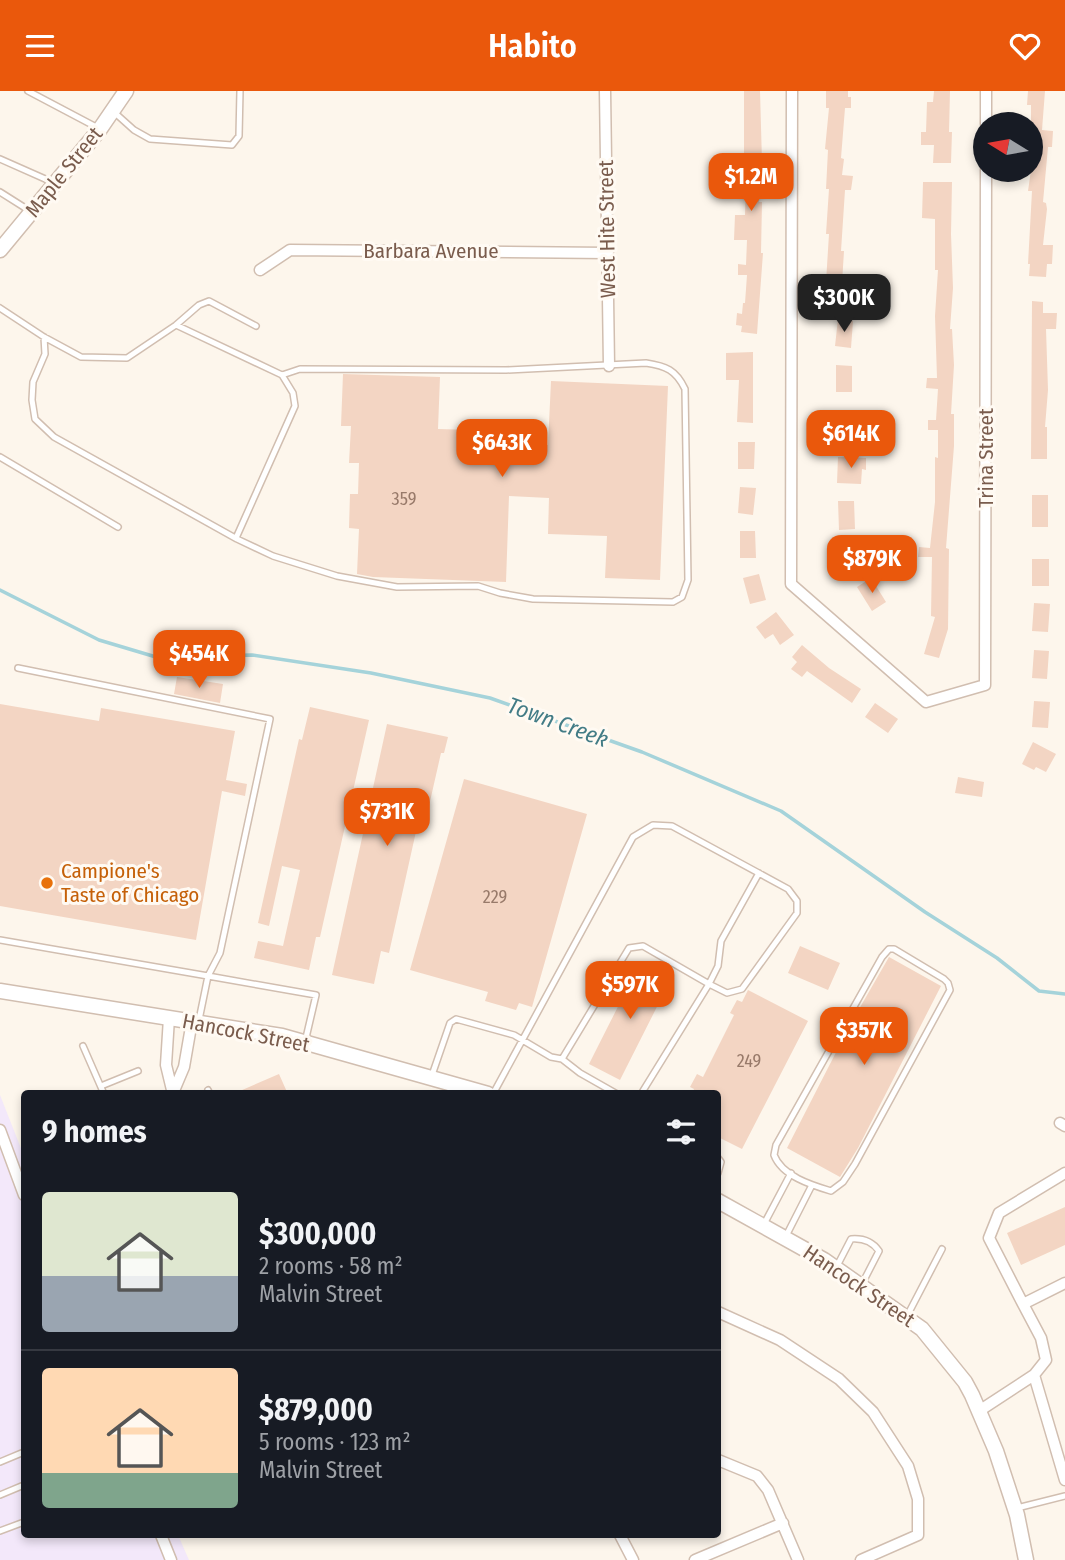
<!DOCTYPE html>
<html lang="en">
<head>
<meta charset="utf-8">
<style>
  body { margin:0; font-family:"Fira Sans Condensed",sans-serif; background:#242831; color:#f1f3f6; height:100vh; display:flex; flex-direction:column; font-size:26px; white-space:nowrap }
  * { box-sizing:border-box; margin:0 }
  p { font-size:23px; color:#9ea1a6 }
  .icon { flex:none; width:38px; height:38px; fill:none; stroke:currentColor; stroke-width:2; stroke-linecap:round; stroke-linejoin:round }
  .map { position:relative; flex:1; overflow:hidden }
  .sheet { position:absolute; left:21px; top:999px; width:700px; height:448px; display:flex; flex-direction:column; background:#171b24; border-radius:7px; box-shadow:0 4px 10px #0003 }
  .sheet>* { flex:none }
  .needle { width:46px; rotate:281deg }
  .buttons { position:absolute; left:973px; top:21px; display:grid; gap:14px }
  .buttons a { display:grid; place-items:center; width:70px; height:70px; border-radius:50%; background:#171b24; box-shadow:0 4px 10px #0003; font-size:35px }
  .price { position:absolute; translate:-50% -60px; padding:0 16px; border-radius:14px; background:#ea580c; color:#fff; font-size:23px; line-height:46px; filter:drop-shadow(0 2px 4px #0008) }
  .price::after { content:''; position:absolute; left:50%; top:42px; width:21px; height:16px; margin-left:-10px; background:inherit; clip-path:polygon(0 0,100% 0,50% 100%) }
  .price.on { background:#222; color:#fff }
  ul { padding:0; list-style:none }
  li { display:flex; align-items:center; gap:21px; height:175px; padding:0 21px }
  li+li { border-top:2px solid #363941 }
  li span { display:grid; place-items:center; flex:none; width:196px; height:140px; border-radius:7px; color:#555 }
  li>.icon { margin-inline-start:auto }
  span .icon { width:84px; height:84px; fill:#fffc; stroke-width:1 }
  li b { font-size:30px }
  h2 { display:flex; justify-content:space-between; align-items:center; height:84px; padding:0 21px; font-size:30px }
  header { display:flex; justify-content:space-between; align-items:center; height:91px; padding:0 21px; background:#ea580c; color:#fff; font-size:32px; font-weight:600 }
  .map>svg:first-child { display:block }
  .education { fill:#f3e8fa }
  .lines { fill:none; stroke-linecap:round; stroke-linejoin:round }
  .stream { stroke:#a5d3da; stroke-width:3.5 }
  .building { fill:#f3d5c3 }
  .service-casing { stroke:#d1beb0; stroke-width:8 }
  .minor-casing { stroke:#d1beb0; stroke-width:13 }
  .tertiary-casing { stroke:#d1beb0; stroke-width:17 }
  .service { stroke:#fff; stroke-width:5 }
  .minor { stroke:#fff; stroke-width:10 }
  .tertiary { stroke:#fff; stroke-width:14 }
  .food-dot { fill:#e8710a; stroke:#fffaf3; stroke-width:2.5 }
  .labels { text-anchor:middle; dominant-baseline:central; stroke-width:6; stroke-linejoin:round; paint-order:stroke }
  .number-label { font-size:18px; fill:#987a6a }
  .street-label { font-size:21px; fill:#7a5c4d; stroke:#fffaf3 }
  .food-label { font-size:21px; fill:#c56008; stroke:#fffaf3; text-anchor:start }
  .water-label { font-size:23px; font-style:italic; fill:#437c86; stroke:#fffaf3 }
</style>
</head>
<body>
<header><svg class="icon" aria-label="menu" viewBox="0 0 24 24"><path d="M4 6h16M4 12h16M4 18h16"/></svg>Habito<svg class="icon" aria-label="heart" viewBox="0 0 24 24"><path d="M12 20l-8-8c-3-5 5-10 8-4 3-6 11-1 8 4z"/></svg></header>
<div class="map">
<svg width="1065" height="1469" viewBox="0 0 1065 1469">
  <rect width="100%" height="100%" fill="#fdf6ec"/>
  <path class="education" d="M0 1004 24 1065V1444H178L189 1469H0Z"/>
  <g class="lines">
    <path class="stream" d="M0 499 99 549 156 566 252 564 371 582 490 607 642 661 781 720 925 821 997 867 1039 900 1065 903"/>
  </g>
  <path class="building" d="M744 0H760L762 71 759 111H762L761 162H763L757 243 741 241 742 235 736 234 737 222 742 223 743 212H745L747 184H738V173L746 174 747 149H734L735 124H745L746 84H736L738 69 744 70Z
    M826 0H848V6H851V17H845L841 67 844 68 842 84 853 85 851 99H845L841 160H844L842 192 826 191 829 143H826L829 98H826L828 59 825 58 829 17H826Z
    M934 0H950L949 41H952L951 72H933L934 54H921V41H926L927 11H933Z
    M1028 0H1045L1042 39 1053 40 1052 56H1048L1043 111 1046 112 1047 118 1043 154H1053L1052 173H1047L1046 186 1029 185 1030 173H1028L1032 100H1028L1031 79V14H1027Z
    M923 91H952L951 143 953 197 950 238H952L954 274 951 323H954V355L946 457 949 458 948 538 939 567 924 563 935 526 931 525 932 466H918L919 456 930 457 935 411V366L938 367V339H928V329H936L938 298 926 297 927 287H937L935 225 938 179H935V128L922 127Z
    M1032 210 1043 211V222H1057L1056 238H1046L1048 299 1045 336H1047V368H1031Z
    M838 228 853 230 851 257 835 255Z
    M753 261V332L737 331 739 289H726V262Z
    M836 274 852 275V301H836Z
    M343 283 440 286 438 338 508 340 507 352 548 354 551 290 668 295 660 489 605 487 607 445 548 443 549 407 509 405 506 491 373 486 357 483 359 438 349 437 350 403H358L359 372H349L351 335H341Z
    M839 321 855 324 851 349 835 347Z
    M738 351H755L754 378H738Z
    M838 366 866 367V379L862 378 861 393 837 392Z
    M740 396 756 397 753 424 738 422Z
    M1032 404H1048V436H1032Z
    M838 410H854L855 438 839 439Z
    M740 440H755L756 467H740Z
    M857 453 862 475 846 479 841 457Z
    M1032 468H1049V495H1032Z
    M759 483 766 509 750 513 743 487Z
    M871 487 886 511 872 520 857 496Z
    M1034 512 1050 513 1048 541 1032 540Z
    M776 521 794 544 780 554 773 543 765 548 756 536Z
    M802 554 829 577 861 598 852 612 807 580 802 586 791 578 797 571 792 566Z
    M1034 559 1049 560 1047 588 1032 587Z
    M177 586 223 593 220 612 174 603Z
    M1034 610 1050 611 1048 637 1032 636Z
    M875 612 898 628 888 642 865 626Z
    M0 613 99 630 101 617 235 640 226 689 247 693 245 705 222 700 196 849 0 815Z
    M310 616 369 629 320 846H316L309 879 254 867 258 850 283 855 300 779 282 775 269 835 258 832 299 648 302 649Z
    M387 633 448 646 444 662H441L426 728 419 727 389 862 381 860 374 893 332 884Z
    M1033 651 1056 663 1046 681 1036 676 1034 679 1022 673Z
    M958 686 984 691 982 706 955 702Z
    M464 688 587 723 532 916 519 912 516 919 485 910 488 901 410 879Z
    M800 855 840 872 828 899 788 882Z
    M889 866 941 895 858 1057 840 1086 787 1057 851 932Z
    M640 872 671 888 620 989 589 973Z
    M748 899 808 930 742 1058 718 1046V1003H692L694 998 690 996 697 983 703 986 734 924 730 922 737 909 742 911Z
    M279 983 287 1001 281 1003H233Z
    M1065 1116V1154L1021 1174 1007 1142Z"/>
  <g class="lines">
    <defs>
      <path id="service" d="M28 0 100 38
        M115 22 134 39 150 48 232 54 239 45 240 0
        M0 68 52 91
        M0 101 30 120
        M0 217 44 246 81 266 127 267 176 234 282 284 300 278 506 279 646 272C666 275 676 279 685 298L688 489 682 506 673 511 533 508 500 502 478 495 397 496 337 485 273 465 237 448 54 346 35 328 32 309 33 291 45 263 44 246
        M176 234 199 214 209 210 256 235
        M0 366 118 436
        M236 447 295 315 293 302 282 284
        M18 577 270 628 220 862 208 885 316 904 305 951
        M0 849 208 885 199 929
        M889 858H894L944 888 948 892 950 899 855 1073 843 1091 831 1100C811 1094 782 1085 774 1064L776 1054 882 866Z
        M83 955 104 1003
        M562 968 629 857 643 855 709 893 718 875 721 850 759 782
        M431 987 450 932 456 928 514 944 551 966 562 968 580 982 617 1003
        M101 995 138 980
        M208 999 210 1003
        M493 1003 633 746 653 734 672 735 788 798 797 810V822L742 898 727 902 709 893 641 1003
        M718 1067 721 1071 718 1082
        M763 1135 791 1082
        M785 1147 812 1094
        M837 1175 851 1148C863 1147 872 1150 879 1160L861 1195
        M906 1227 942 1158
        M0 1371 24 1361
        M0 1404 24 1394
        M1017 1417 1065 1405
        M0 1440 24 1431"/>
      <path id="minor" d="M605 0 609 275
        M792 0 791 493 926 611 985 594 986 79
        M986 33V0
        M260 179 290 159 608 162
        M169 927 166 974 173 1003
        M173 1002 184 976 192 930
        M1060 1032 1065 1035
        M0 1039 24 1104
        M1023 1213 989 1147 999 1122 1065 1082
        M718 1221 780 1249 839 1288 873 1321 908 1375 918 1408V1444L861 1469
        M1034 1284 1065 1389
        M979 1320 1034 1284 1046 1269 1041 1247 1023 1213 1065 1192
        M718 1369 757 1385 768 1399 798 1469
        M161 1444 171 1469
        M620 1444 633 1469
        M695 1469 783 1432"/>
      <path id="tertiary" d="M0 159 100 38 126 0
        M0 900 282 945 488 1003
        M718 1110 824 1169 922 1238 965 1291 972 1304 996 1360 1017 1424 1026 1469"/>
    </defs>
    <use href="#service" class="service-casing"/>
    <use href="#minor" class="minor-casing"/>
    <use href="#tertiary" class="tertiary-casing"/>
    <use href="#service" class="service"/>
    <use href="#minor" class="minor"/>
    <use href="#tertiary" class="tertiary"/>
  </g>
  <circle class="food-dot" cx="47" cy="792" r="7"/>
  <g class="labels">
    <g class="number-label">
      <text x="404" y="408">359</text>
      <text x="495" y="806">229</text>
      <text x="749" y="970">249</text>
    </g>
    <g class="street-label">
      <text transform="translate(64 81) rotate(-51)">Maple Street</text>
      <text transform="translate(607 138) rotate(-91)">West Hite Street</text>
      <text x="431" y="160">Barbara Avenue</text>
      <text transform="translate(986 367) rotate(-90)">Trina Street</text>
      <text transform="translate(246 942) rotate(11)">Hancock Street</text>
      <text transform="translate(859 1195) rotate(34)">Hancock Street</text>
    </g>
    <g class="food-label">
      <text x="61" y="780">Campione's<tspan x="61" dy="24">Taste of Chicago</tspan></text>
    </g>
    <g class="water-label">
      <text transform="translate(558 631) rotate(20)">Town Creek</text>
    </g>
  </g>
</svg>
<div class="buttons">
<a><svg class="needle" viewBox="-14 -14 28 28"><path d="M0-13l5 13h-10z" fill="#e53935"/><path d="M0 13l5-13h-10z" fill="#9ea1a6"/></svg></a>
</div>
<b class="price" style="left:751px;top:122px">$1.2M</b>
<b class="price on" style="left:844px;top:243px">$300K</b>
<b class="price" style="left:851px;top:379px">$614K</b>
<b class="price" style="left:502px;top:388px">$643K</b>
<b class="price" style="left:872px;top:504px">$879K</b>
<b class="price" style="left:199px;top:599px">$454K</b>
<b class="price" style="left:387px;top:757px">$731K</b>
<b class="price" style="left:630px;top:930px">$597K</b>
<b class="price" style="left:864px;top:976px">$357K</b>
<section class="sheet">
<h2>9 homes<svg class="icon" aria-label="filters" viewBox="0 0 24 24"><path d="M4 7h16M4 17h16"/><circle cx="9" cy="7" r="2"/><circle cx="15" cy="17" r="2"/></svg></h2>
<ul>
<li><span style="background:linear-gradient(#dfe7d0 60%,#9aa5b1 0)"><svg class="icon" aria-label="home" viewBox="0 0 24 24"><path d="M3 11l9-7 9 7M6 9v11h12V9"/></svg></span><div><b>$300,000</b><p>2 rooms · 58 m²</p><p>Malvin Street</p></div></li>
<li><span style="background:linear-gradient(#ffd9b3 75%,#7fa58c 0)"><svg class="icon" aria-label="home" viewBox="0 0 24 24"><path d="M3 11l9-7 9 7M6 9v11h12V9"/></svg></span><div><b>$879,000</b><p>5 rooms · 123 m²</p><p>Malvin Street</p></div></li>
</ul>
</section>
</div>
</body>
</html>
